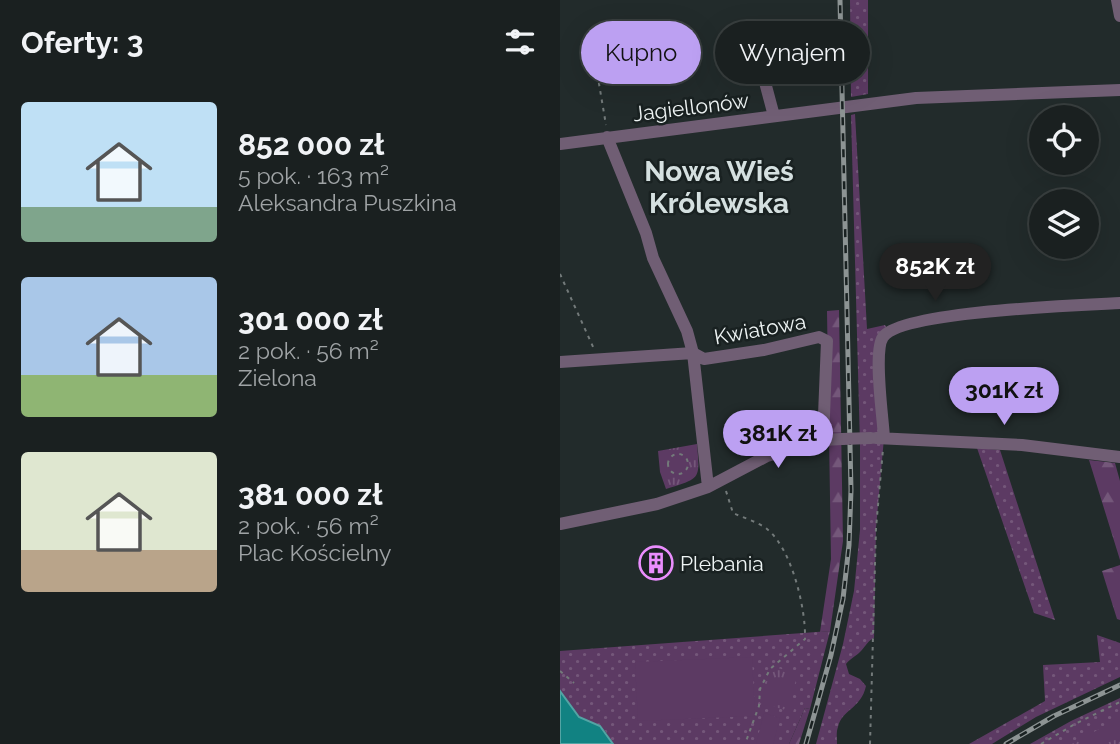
<!DOCTYPE html>
<html lang="pl">
<head>
<meta charset="utf-8">
<style>
  body { margin:0; font-family:Raleway,sans-serif; background:#232829; color:#f1f3f6; height:100vh; display:flex; flex-direction:column; font-size:26px; white-space:nowrap }
  * { box-sizing:border-box; margin:0 }
  p { font-size:23px; color:#9fa3a5 }
  .icon { flex:none; width:38px; height:38px; fill:none; stroke:currentColor; stroke-width:2; stroke-linecap:round; stroke-linejoin:round }
  .map { position:relative; flex:1; overflow:hidden }
  .side { display:flex; flex-direction:column; background:#1a2020; width:560px }
  .side>* { flex:none }
  .top-card { position:absolute; left:21px; top:21px; width:434px; height:63px; display:flex; gap:14px }
  .controls { position:absolute; left:469px; top:105px; display:grid; gap:14px }
  .controls a { display:grid; place-items:center; width:70px; height:70px; border-radius:50%; background:#1a2020; box-shadow:0 7px 28px #0002,0 0 0 2px #383e3e; font-size:35px }
  .price { position:absolute; translate:-50% -60px; padding:0 16px; border-radius:24px; background:#bca0f2; color:#111; font-size:23px; line-height:46px; filter:drop-shadow(0 2px 4px #0008) }
  .price::after { content:''; position:absolute; left:50%; top:42px; width:21px; height:16px; margin-left:-10px; background:inherit; clip-path:polygon(0 0,100% 0,50% 100%) }
  .price.selected { background:#222; color:#fff }
  ul { padding:0; list-style:none }
  li { display:flex; align-items:center; gap:21px; height:175px; padding:0 21px }
  li span { display:grid; place-items:center; flex:none; width:196px; height:140px; border-radius:7px; color:#555 }
  li>.icon { margin-inline-start:auto }
  span .icon { width:84px; height:84px; fill:#fffc; stroke-width:1 }
  li b { font-size:30px }
  h2 { display:flex; justify-content:space-between; align-items:center; height:84px; padding:0 21px; font-size:30px }
  .pill { padding:0 24px; border-radius:32px; background:#1a2020; box-shadow:0 7px 28px #0002,0 0 0 2px #383e3e; font-size:24px; line-height:63px }
  .pill.selected { background:#bca0f2; color:#111 }
  main { display:flex; flex:1; min-height:0 }
  .map>svg:first-child { display:block }
  .grass { fill:url(#grass-dots) }
  .forest { fill:url(#forest-firs) }
  .park { fill:url(#park-tufts) }
  .pitch { fill:#5c3a63 }
  .water { fill:#118282; stroke:#53a4a4; stroke-width:2 }
  .lines { fill:none; stroke-linecap:round; stroke-linejoin:round }
  .path { stroke:#737a7a; stroke-width:2; stroke-dasharray:3.5 5; stroke-linecap:butt }
  .minor { stroke:#705e74; stroke-width:12 }
  .rail-casing { stroke:#8d9494; stroke-width:5 }
  .rail { stroke:#192121; stroke-width:2.5; stroke-dasharray:8; stroke-linecap:butt }
  .minor-bridge { stroke:#705e74; stroke-width:12 }
  .labels { text-anchor:middle; dominant-baseline:central; stroke-width:5; stroke-linejoin:round; paint-order:stroke }
  .street-label { font-size:21px; fill:#eef4f4; stroke:#192121 }
  .poi-label { font-size:21px; fill:#eef4f4; stroke:#192121; text-anchor:start }
  .district-label { font-size:28px; font-weight:bold; fill:#d5e0e0; stroke:#192121 }
</style>
</head>
<body>
<main>
<section class="side">
<h2>Oferty: 3<svg class="icon" aria-label="filters" viewBox="0 0 24 24"><path d="M4 7h16M4 17h16"/><circle cx="9" cy="7" r="2"/><circle cx="15" cy="17" r="2"/></svg></h2>
<ul>
<li><span style="background:linear-gradient(#bfe0f5 75%,#7fa58c 0)"><svg class="icon" aria-label="home" viewBox="0 0 24 24"><path d="M3 11l9-7 9 7M6 9v11h12V9"/></svg></span><div><b>852 000 zł</b><p>5 pok. · 163 m²</p><p>Aleksandra Puszkina</p></div></li>
<li><span style="background:linear-gradient(#a9c7e8 70%,#8fb573 0)"><svg class="icon" aria-label="home" viewBox="0 0 24 24"><path d="M3 11l9-7 9 7M6 9v11h12V9"/></svg></span><div><b>301 000 zł</b><p>2 pok. · 56 m²</p><p>Zielona</p></div></li>
<li><span style="background:linear-gradient(#dfe7d0 70%,#b9a48a 0)"><svg class="icon" aria-label="home" viewBox="0 0 24 24"><path d="M3 11l9-7 9 7M6 9v11h12V9"/></svg></span><div><b>381 000 zł</b><p>2 pok. · 56 m²</p><p>Plac Kościelny</p></div></li>
</ul>
</section>
<div class="map">
<svg width="560" height="744" viewBox="0 0 560 744">
  <defs>
    <pattern id="grass-dots" width="8" height="8" patternUnits="userSpaceOnUse" patternTransform="scale(1.75)"><rect width="8" height="8" fill="#5c3a63"/><path d="M2 2h.1M6 6h.1" fill="none" stroke="#74577a" stroke-width="1.8" stroke-linecap="round"/></pattern>
    <pattern id="forest-firs" width="22" height="20" patternUnits="userSpaceOnUse" patternTransform="scale(1.75)"><rect width="22" height="20" fill="#5c3a63"/><path d="M5 1l3.5 6h-7zM16 11l3.5 6h-7z" fill="#74577a"/></pattern>
    <pattern id="park-tufts" width="24" height="20" patternUnits="userSpaceOnUse" patternTransform="scale(1.75)"><rect width="24" height="20" fill="#5c3a63"/><path d="M3 7l-1-3M5 7V3M7 7l1-3M15 17l-1-3M17 17v-4M19 17l1-3" fill="none" stroke="#74577a"/></pattern>
  </defs>
  <rect width="100%" height="100%" fill="#222b2b"/>
  <path class="grass" d="M290 0H308V94L291 97Z
    M295 114 307 329 325 325 329 332 322 338 324 438 316 528 314 638C306 642 305 648 299 653 294 657 290 659 286 664L289 674 300 679 306 686C301 709 282 709 278 727 276 732 277 739 277 744H256L283 644 294 591 300 530V444L291 115Z
    M417 448 440 450 495 620 474 613Z
    M270 631 250 709 245 708 229 744H53L45 731 19 717 0 691V651Z
    M537 635 560 643V677L476 717 432 744H409L485 701 483 665 540 662Z
    M560 698V744H470L511 721Z"/>
  <path class="forest" d="M279 310 283 541 270 631 260 632 271 559 267 311Z
    M529 460 555 463 560 481V560Z
    M560 565V620L557 619 542 571Z
    M245 708 250 709 239 744H229Z"/>
  <path class="park" d="M137 444C140 480 141 478 106 489L100 472 98 451Z
    M218 668 238 674 230 699 237 702 233 712 200 703 210 674Z
    M560 718V744H512L515 742Z"/>
  <path class="pitch" d="M192 657 195 716 78 721 75 662Z
    M204 713 220 718 213 744H196Z"/>
  <path class="water" d="M0 691 19 717 40 726 53 744H0Z"/>
  <g class="lines">
    <path class="path" d="M36 66 46 125
      M0 274 34 349
      M108 464a10 10 0 1 1 20 0a10 10 0 1 1-20 0Z
      M166 491 173 513C184 518 198 522 207 529 232 549 246 609 245 639L210 669 200 689 199 706 185 744
      M0 671 14 683
      M310 744 316 528 323 449
      M481 744 515 724 560 702"/>
    <path class="minor" d="M557 0 560 16
      M190 26 214 116
      M47 137 86 233 93 258 127 331 133 353 148 487
      M0 144 356 98 560 90
      M0 362 133 353 144 359 204 350 259 337 267 341 263 440
      M316 438 462 445 560 457
      M324 438C323 417 313 351 323 337 341 311 523 305 560 303
      M0 524 97 504 148 487 207 456 263 440 282 439"/>
    <defs>
      <path id="rail" d="M246 744 271 655 283 599 289 545 291 490 280 0
        M446 744 494 716 560 685"/>
    </defs>
    <use href="#rail" class="rail-casing"/>
    <use href="#rail" class="rail"/>
    <path class="minor-bridge" d="M282 439 311 438"/>
  </g>
  <defs>
    <symbol id="building-ring" viewBox="-11 -11 22 22"><circle r="9.5" fill="#192121" stroke="#ea8dfd" stroke-width="1.5"/><path d="M-4-6H4V6H1V3H-1V6H-4ZM-2.5-4.3h1.7v1.8h-1.7ZM.8-4.3h1.7v1.8H.8ZM-2.5-1h1.7V.8h-1.7ZM.8-1h1.7V.8H.8Z" fill="#ea8dfd"/></symbol>
  </defs>
  <g fill-rule="evenodd">
    <use href="#building-ring" x="77" y="544" width="38" height="38"/>
  </g>
  <g class="labels">
    <g class="street-label">
      <text transform="translate(131 107) rotate(-7)">Jagiellonów</text>
      <text transform="translate(200 329) rotate(-10)">Kwiatowa</text>
    </g>
    <g class="poi-label">
      <text x="120" y="563">Plebania</text>
    </g>
    <g class="district-label">
      <text x="159" y="171">Nowa Wieś<tspan x="159" dy="32">Królewska</tspan></text>
    </g>
  </g>
</svg>
<div class="controls">
<a><svg class="icon" aria-label="locate" viewBox="0 0 24 24"><circle cx="12" cy="12" r="6"/><path d="M12 2v4M12 18v4M2 12h4M18 12h4"/></svg></a>
<a><svg class="icon" aria-label="layers" viewBox="0 0 24 24"><path d="M12 4l9 5-9 5-9-5zM3 14l9 5 9-5"/></svg></a>
</div>
<b class="price selected" style="left:375px;top:303px">852K zł</b>
<b class="price" style="left:444px;top:427px">301K zł</b>
<b class="price" style="left:218px;top:470px">381K zł</b>
<div class="top-card">
<a class="pill selected">Kupno</a>
<a class="pill">Wynajem</a>
</div>
</div>
</main>
</body>
</html>
